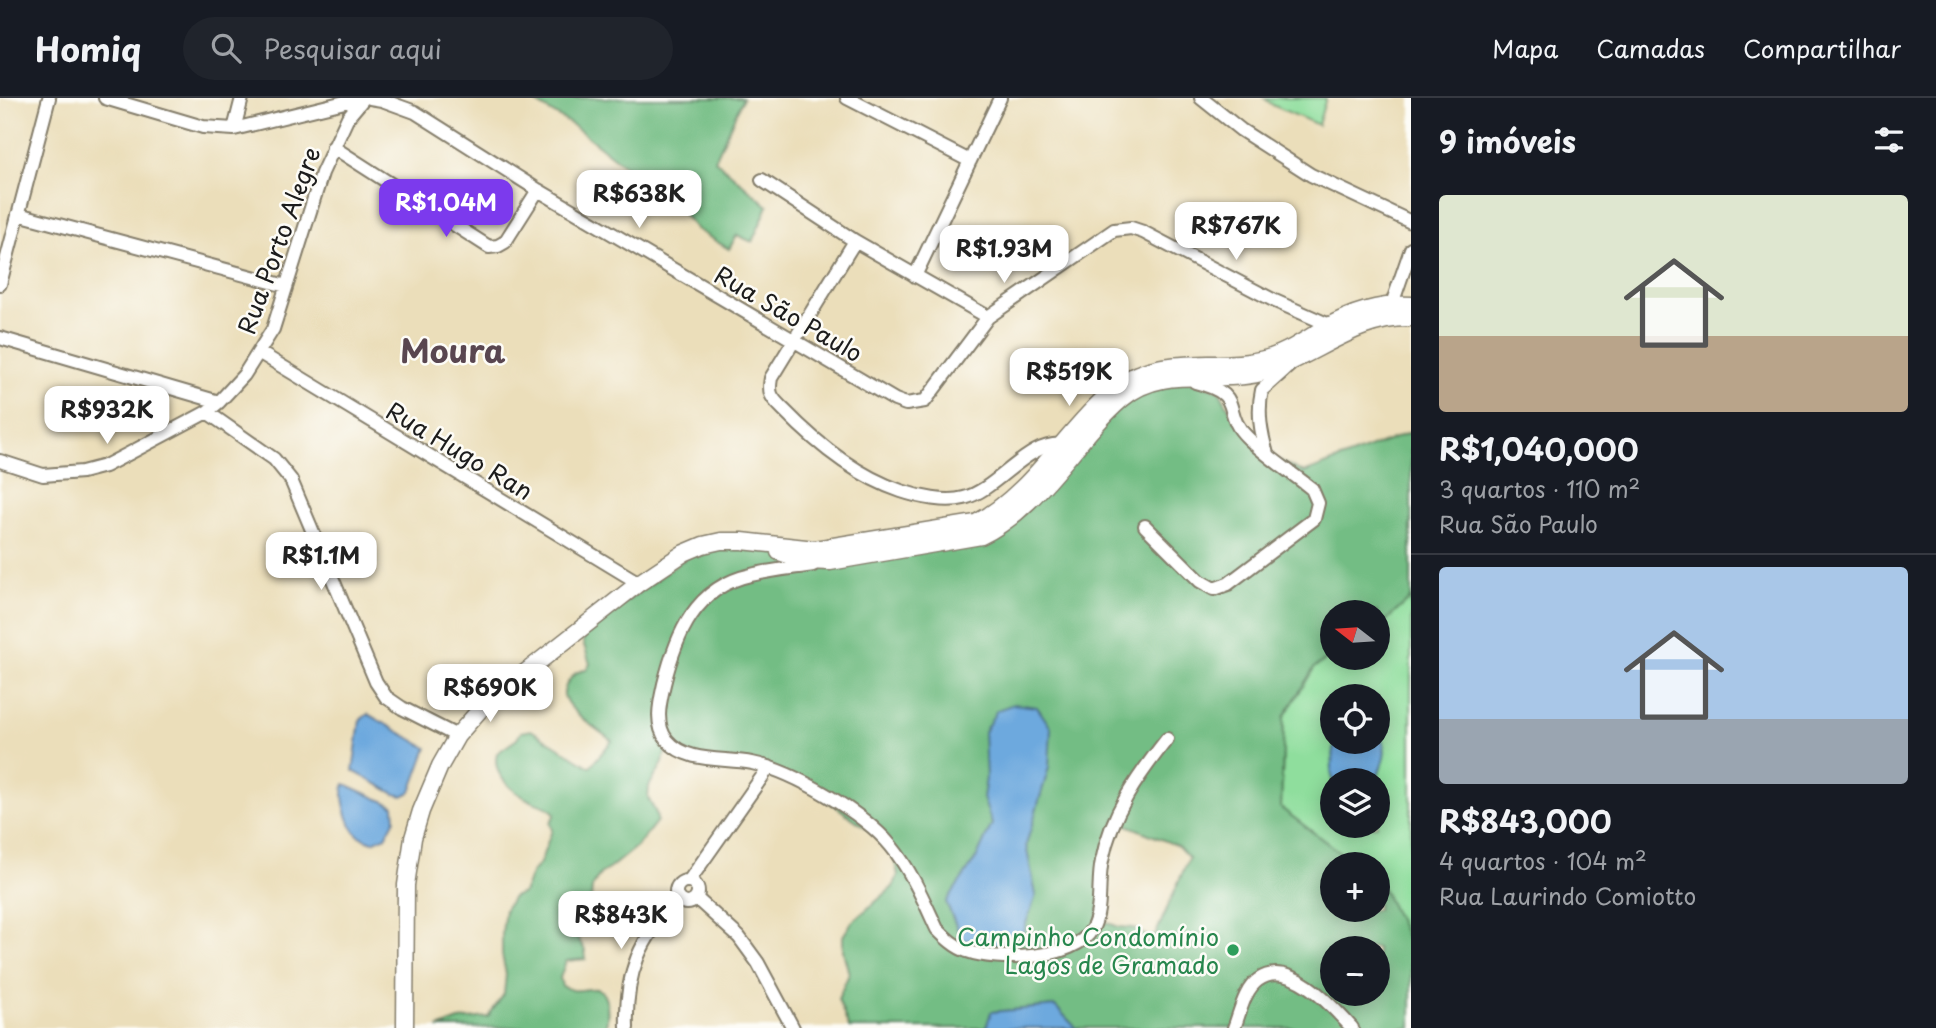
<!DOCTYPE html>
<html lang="pt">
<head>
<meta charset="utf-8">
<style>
  body { margin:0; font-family:"Playpen Sans",sans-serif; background:#20242c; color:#f1f3f6; height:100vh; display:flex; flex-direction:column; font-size:26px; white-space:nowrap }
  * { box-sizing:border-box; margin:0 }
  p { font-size:23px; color:#9ea1a6 }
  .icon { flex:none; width:38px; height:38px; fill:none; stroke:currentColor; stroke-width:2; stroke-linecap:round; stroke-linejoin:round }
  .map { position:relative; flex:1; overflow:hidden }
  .panel { display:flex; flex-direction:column; background:#171b24; width:525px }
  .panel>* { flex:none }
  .needle { width:46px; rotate:287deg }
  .buttons { position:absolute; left:1320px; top:502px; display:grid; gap:14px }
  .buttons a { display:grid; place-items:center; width:70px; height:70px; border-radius:50%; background:#171b24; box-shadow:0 4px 18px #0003; font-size:35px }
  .price { position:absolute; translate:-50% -60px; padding:0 16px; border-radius:14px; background:#fff; color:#222; font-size:23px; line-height:46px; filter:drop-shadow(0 2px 4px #0008) }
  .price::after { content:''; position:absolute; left:50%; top:42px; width:21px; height:16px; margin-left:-10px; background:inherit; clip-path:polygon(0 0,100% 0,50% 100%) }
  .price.current { background:#7c3aed; color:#fff }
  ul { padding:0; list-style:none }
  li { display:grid; align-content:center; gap:14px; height:371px; padding:0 28px }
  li+li { border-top:2px solid #363941 }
  li span { display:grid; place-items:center; height:217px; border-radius:7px; color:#555 }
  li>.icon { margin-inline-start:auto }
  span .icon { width:126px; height:126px; fill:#fffc; stroke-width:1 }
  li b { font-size:30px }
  h2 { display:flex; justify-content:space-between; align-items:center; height:84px; padding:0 28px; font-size:30px }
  header { display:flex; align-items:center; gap:42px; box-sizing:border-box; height:98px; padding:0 35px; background:#171b24; border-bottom:2px solid #363941 }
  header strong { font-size:33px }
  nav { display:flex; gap:38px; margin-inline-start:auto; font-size:24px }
  .search { width:490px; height:63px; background:#20242c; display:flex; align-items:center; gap:18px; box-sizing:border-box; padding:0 24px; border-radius:38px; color:#9ea1a6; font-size:26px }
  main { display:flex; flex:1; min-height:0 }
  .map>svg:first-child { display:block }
  .green { fill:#8fde9d; stroke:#567d5c; stroke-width:2; fill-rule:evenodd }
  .forest { fill:#73bd84; stroke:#486c50; stroke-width:2; fill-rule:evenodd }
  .water { fill:#6da9de; stroke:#44627d; stroke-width:2 }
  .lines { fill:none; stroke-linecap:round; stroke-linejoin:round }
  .minor-casing { stroke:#847d6b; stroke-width:16 }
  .major-casing { stroke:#847d6b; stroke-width:19 }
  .minor { stroke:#fff; stroke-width:12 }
  .major { stroke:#fff; stroke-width:16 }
  .leisure-dot { fill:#2e9e5b; stroke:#fdfcf7; stroke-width:2.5 }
  .labels { text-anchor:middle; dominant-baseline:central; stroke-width:5; stroke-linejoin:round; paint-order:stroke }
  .street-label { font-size:24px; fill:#1c1c1c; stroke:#fdfcf7 }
  .leisure-label { font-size:24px; fill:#27864d; stroke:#fdfcf7; text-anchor:end }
  .district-label { font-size:32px; font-weight:bold; fill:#594650; stroke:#fdfcf7 }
</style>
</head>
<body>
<header>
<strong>Homiq</strong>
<div class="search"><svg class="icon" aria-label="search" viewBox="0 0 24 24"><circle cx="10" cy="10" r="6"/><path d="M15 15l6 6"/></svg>Pesquisar aqui</div>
<nav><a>Mapa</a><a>Camadas</a><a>Compartilhar</a></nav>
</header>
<main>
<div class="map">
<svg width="1411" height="930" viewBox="0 0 1411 930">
  <rect width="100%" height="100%" fill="#fdfcf7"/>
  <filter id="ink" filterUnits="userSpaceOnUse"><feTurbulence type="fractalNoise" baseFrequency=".0143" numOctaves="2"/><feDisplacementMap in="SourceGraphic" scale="14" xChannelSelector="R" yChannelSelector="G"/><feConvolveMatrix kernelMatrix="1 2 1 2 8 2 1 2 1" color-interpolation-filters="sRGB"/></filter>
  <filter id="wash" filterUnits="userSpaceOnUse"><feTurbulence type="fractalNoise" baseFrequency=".00686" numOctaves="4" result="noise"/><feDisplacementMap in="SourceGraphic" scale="28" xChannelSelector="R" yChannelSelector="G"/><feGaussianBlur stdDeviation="1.57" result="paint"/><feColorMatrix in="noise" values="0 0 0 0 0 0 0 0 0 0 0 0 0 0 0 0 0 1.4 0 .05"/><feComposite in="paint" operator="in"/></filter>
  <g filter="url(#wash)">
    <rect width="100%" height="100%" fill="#ebdeba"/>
    <path class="green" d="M1264 0H1326L1318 27 1274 8Z
      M1411 500V848L1377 783V766H1355L1281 710 1284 619 1314 570 1332 557V560H1377V531ZM1332 598H1377V644H1332ZM1332 682H1377V728H1332Z"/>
    <path class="forest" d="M528 0H743L715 62 768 108 752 144 737 137 729 151 696 131 678 110 574 28Z
      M1177 280 1219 292 1237 325 1267 356 1304 375 1411 334V500L1377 531V514H1332V557L1314 570 1284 619 1281 710 1355 766H1332V812H1377V783L1380 785 1411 848V930H1245L1238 922 1234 930H1076L1055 908 992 914 986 930H849L838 901 849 876 843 853V838L852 824 893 789 898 777 891 747 792 678 692 658 667 644 663 665 649 688 648 700 656 715 657 723 638 747 610 770 600 776 592 790 590 811 576 837 585 852 586 861 566 863 560 880 562 888C565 889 568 891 572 892 589 895 602 880 607 907 608 916 608 921 605 929L438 930 459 922 488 919 504 896 506 876 502 857V835L505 811 513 799 523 795 532 774 540 765 552 732 550 725 555 716C549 707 540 708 531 703 513 694 491 677 497 655L517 641 521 634 531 632 590 669 612 643C601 634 569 613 565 600 562 595 565 589 568 584 573 576 577 573 586 572L590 566 583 544 585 534 703 447 779 454 981 438 1124 299ZM1115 722 1178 748 1189 760 1155 838H1147L1133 830 1119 829 1097 821ZM1332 850H1377V896H1332Z"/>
    <path class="water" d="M1014 606 1037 609 1051 630 1049 669 1026 747 1036 797 1023 834 997 846 962 842 946 804 977 759 992 726 983 700 986 680 984 634 997 612Z
      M368 616 427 650 411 694 403 698 395 696 353 673 360 622Z
      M1377 635C1391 650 1383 665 1376 682H1333L1331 674 1335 644H1377Z
      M345 686 394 708 395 721 386 738 373 744C367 742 361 740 357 736 348 727 339 697 345 686Z
      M1055 908 1076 930H986L991 914Z"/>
  </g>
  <g filter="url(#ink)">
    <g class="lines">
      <defs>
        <path id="minor" d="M105 0 203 29 234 31 361 0
          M370 0 382 2 415 14 538 92 895 302 906 306 925 303 988 219 1114 132 1131 130 1143 134 1275 203 1334 229
          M847 0 970 63
          M1201 0 1241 32 1311 77 1411 124
          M234 31 242 0
          M333 49 489 149 498 148 505 144 538 92
          M762 82 855 143 988 219
          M18 116 286 188
          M855 143 771 280C770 286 769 290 771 296 773 302 779 307 784 312 816 345 857 378 901 393 919 399 946 405 964 400 999 391 1028 341 1065 347
          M915 178 1000 0
          M0 186 49 0
          M1392 206 1411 151
          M0 240 219 304
          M260 255 639 485
          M207 314 274 361 291 382 376 584 386 599 402 610 457 638
          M1267 356C1261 335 1257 314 1262 292L1291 266
          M0 363 43 377 82 374 105 368 130 355 207 314 219 304 244 277 273 231 322 75 348 19 364 0
          M1145 428 1200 483 1214 491 1228 486 1314 421 1318 405 1312 391C1291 374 1267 359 1247 339 1220 313 1247 297 1195 284
          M813 467C793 470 771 472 751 477 695 489 676 537 664 586 660 604 654 626 667 642 687 666 725 659 752 665 793 673 864 715 891 748 911 772 924 803 937 831 946 840 955 849 967 853 996 864 1076 862 1092 831 1103 811 1097 784 1102 763 1111 715 1138 678 1167 641
          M676 794a11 11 0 1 1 22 0a11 11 0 1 1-22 0Z
          M689 783 769 669
          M696 800 739 839 758 865 793 930
          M627 930C625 874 640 841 678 800
          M1234 930C1240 915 1244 892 1258 882 1289 859 1333 909 1352 930"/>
        <path id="major" d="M779 454 806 463 830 464 981 438C1041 409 1072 344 1122 301 1162 266 1215 287 1261 275 1312 261 1356 218 1411 220
          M405 930 406 787 413 740 421 713 440 668 457 638 485 606 639 485 684 455 703 447 721 443H742L815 451 976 425C1034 394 1068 328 1118 288 1159 254 1220 274 1268 260 1288 254 1307 241 1325 230 1350 215 1381 205 1411 207"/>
      </defs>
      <use href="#minor" class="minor-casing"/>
      <use href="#major" class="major-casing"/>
      <use href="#minor" class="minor"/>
      <use href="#major" class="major"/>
    </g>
  </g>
  <circle class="leisure-dot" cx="1233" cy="852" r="7"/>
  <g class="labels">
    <g class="street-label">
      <text transform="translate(278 142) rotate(-70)">Rua Porto Alegre</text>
      <text transform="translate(789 215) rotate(30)">Rua São Paulo</text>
      <text transform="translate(460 352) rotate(31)">Rua Hugo Ran</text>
    </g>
    <g class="leisure-label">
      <text x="1219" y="838">Campinho Condomínio<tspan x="1219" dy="28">Lagos de Gramado</tspan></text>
    </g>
    <g class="district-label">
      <text x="453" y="252">Moura</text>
    </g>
  </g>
</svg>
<div class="buttons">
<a><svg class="needle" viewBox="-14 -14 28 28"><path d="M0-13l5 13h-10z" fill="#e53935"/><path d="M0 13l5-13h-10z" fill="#9ea1a6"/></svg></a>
<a><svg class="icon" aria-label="locate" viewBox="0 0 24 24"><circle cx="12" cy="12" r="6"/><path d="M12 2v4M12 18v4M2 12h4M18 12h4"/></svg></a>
<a><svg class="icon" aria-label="layers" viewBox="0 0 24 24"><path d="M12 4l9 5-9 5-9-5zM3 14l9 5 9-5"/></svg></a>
<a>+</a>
<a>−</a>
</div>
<b class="price" style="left:639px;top:132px">R$638K</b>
<b class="price current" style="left:446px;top:141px">R$1.04M</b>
<b class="price" style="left:1236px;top:164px">R$767K</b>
<b class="price" style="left:1004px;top:187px">R$1.93M</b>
<b class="price" style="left:1069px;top:310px">R$519K</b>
<b class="price" style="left:107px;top:348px">R$932K</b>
<b class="price" style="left:321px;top:494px">R$1.1M</b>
<b class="price" style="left:490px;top:626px">R$690K</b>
<b class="price" style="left:621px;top:853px">R$843K</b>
</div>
<section class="panel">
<h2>9 imóveis<svg class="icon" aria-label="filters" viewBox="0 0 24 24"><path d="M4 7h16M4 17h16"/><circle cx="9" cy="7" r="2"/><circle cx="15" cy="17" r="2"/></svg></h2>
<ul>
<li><span style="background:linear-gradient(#dfe7d0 65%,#b9a48a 0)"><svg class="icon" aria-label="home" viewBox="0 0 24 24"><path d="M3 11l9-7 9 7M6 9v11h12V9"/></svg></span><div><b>R$1,040,000</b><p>3 quartos · 110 m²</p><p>Rua São Paulo</p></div></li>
<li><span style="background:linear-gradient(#a9c7e8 70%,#9aa5b1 0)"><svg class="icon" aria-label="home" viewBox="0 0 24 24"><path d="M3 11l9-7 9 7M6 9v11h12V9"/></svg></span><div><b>R$843,000</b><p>4 quartos · 104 m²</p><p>Rua Laurindo Comiotto</p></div></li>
</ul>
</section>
</main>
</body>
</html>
